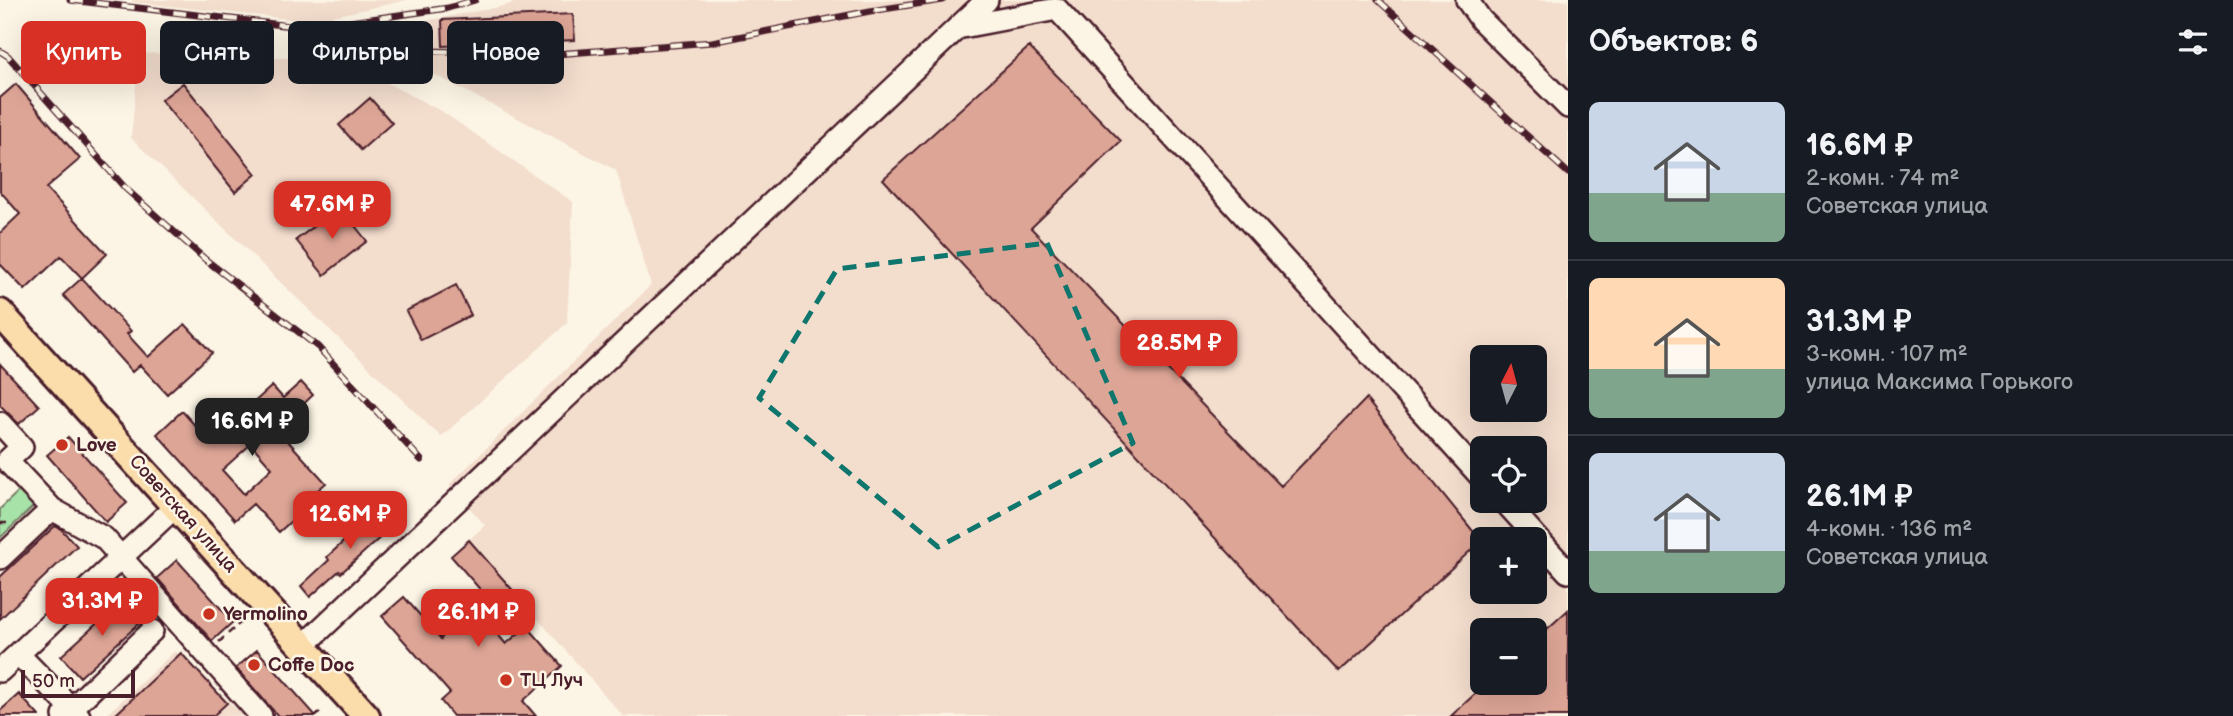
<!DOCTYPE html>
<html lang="ru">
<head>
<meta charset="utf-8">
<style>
  body { margin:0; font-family:"Balsamiq Sans",sans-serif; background:#20242c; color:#f1f3f6; height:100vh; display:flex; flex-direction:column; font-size:26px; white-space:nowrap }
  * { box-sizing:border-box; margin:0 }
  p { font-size:23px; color:#9ea1a6 }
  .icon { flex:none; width:38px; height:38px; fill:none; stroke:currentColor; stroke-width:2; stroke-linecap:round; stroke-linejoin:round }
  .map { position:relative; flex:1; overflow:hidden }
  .side { display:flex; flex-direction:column; background:#171b24; width:665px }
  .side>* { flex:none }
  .guide { position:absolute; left:21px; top:21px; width:665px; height:63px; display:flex; gap:14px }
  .needle { width:46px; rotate:6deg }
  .buttons { position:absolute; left:1470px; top:345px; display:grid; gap:14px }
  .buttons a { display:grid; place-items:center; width:77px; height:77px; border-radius:10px; background:#171b24; box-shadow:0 7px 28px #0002; font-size:35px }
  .scale { position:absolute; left:21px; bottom:18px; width:114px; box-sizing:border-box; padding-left:7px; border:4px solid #4a1f2b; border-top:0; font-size:19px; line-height:24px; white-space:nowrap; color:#4a1f2b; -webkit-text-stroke:5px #fcf5e5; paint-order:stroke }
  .price { position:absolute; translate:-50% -60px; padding:0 16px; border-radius:14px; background:#d93025; color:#fff; font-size:23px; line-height:46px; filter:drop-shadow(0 2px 4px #0008) }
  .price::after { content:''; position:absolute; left:50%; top:42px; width:21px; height:16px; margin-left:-10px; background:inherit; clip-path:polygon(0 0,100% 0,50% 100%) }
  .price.active { background:#222; color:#fff }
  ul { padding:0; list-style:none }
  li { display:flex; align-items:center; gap:21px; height:175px; padding:0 21px }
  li+li { border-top:2px solid #363941 }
  li span { display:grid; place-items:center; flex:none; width:196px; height:140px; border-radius:10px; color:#555 }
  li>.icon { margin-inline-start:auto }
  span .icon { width:84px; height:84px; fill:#fffc; stroke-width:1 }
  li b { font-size:30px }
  h2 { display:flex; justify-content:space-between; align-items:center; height:84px; padding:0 21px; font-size:30px }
  .chip { padding:0 24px; border-radius:10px; background:#171b24; box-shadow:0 7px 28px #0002; font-size:24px; line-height:63px }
  .chip.active { background:#d93025; color:#fff }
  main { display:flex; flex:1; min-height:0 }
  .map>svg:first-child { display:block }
  .built { fill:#f3ddcd; fill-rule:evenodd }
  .green { fill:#a7e3a9; stroke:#78816a; stroke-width:2 }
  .building { fill:#dda596; stroke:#4a1f2b; stroke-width:2; fill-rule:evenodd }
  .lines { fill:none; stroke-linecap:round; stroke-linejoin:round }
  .minor-casing { stroke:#4a1f2b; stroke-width:26 }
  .major-casing { stroke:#4a1f2b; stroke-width:32 }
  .path { stroke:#4a1f2b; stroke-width:2.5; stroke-dasharray:7 5; stroke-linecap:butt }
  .minor { stroke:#fcf5e5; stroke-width:21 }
  .major { stroke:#faddab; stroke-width:26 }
  .rail-casing { stroke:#4a1f2b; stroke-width:7 }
  .rail { stroke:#fcf5e5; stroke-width:4.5; stroke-dasharray:13; stroke-linecap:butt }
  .marked { fill:none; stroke:#0f766e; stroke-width:5; stroke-dasharray:14 9; stroke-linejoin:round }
  .poi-dot { fill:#c8321e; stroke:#fcf5e5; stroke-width:2.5 }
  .labels { text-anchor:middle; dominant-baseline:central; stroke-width:5; stroke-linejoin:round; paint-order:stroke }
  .poi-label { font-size:19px; font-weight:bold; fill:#4a1f2b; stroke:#fcf5e5; text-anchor:start }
  .street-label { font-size:19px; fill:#4a1f2b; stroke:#fcf5e5 }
</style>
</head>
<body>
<main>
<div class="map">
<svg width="1568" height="716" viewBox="0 0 1568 716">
  <rect width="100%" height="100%" fill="#fcf5e5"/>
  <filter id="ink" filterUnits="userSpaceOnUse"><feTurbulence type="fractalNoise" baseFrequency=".0143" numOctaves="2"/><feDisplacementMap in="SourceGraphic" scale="14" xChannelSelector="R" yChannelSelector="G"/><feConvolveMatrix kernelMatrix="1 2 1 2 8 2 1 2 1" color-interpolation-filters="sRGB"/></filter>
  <g filter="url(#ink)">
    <path class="built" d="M132 0H408L309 21 132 2Z
      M522 0H1568V716H623L469 540 485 525 449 485 651 285 616 170 357 34 504 6ZM1482 357H1535V410H1482ZM1482 448H1535V500H1482ZM1482 539H1535V592H1482ZM1482 630H1535V682H1482Z
      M139 53 343 60 443 112 573 202 567 323 441 437 131 138Z
      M175 651 244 716H105Z"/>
    <path class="green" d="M22 488 37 503 0 538V509Z"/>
    <path class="building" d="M573 14 575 40 443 46 442 20Z
      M1029 47 1121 141 1031 228 1281 486 1366 399 1481 541 1339 672 883 179Z
      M183 83 256 174 235 192 161 100Z
      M16 84 80 159 46 188 107 254 82 278 131 331 127 334 148 357 185 324 212 353 167 394 140 365 132 372 63 295 82 278 61 256 25 290 0 264V233L20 214 0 191V98Z
      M370 98 392 123 361 150 339 125Z
      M340 207 367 241 324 275 296 240Z
      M456 285 471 315 421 340 406 311Z
      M0 364 39 406 19 424 0 405Z
      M301 382 313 395 295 412 306 424 287 440 326 483 296 509 300 513 279 532 253 504 235 520 157 434 182 411 210 442 272 386 283 398ZM251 444 272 468 244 494 222 470Z
      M68 437 127 503 106 522 47 455Z
      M379 509 394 525 341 573 339 571 310 597 301 586 329 560 327 557Z
      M55 526 61 529 77 546 0 619V577Z
      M469 540 516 594 485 620 506 644 527 626 562 666 523 701 536 716H453L441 701 450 693 382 616 404 597 441 639 453 621 484 594 451 556Z
      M177 560 233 622 212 641 157 578Z
      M123 600 142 621 80 677 61 656Z
      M1568 610V716H1451L1488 682H1535V640Z
      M257 650 316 716H278L236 668Z
      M181 653 227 703 213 716H114Z
      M19 694 39 716H0V711Z"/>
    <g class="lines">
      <defs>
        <path id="minor" d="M1467 0 1481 20 1568 107
          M957 28 1057 9 1482 478
          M0 423 22 447 7 461 52 509 104 538 261 716
          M1503 500 1568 572
          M0 558 52 509
          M303 646 987 0
          M18 654 79 716
          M0 671 176 506
          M64 716 152 631"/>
        <path id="major" d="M0 313 366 716"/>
      </defs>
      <use href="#minor" class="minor-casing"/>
      <use href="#major" class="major-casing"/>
      <path class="path" d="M0 523H11
        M219 642 241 622
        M316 716 320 712"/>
      <use href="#minor" class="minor"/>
      <use href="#major" class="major"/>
      <defs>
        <path id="rail" d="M70 0 308 28 448 8 475 0
          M1378 0 1568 173
          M308 28 427 51 556 54 712 42 870 11 943 0
          M0 51 8 56 126 189 206 260 318 347 421 460"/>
      </defs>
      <use href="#rail" class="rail-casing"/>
      <use href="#rail" class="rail"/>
    </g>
  </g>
  <path class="marked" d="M1047 243 1133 443 938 547 759 398 837 269Z"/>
  <g class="poi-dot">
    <circle cx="62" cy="445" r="7"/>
    <circle cx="209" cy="614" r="7"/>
    <circle cx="254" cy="665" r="7"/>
    <circle cx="506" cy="680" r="7"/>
  </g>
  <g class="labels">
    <g class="poi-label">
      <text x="76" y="445">Love</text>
      <text x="223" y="614">Yermolino</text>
      <text x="268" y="665">Coffe Doc</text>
      <text x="520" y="680">ТЦ Луч</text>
    </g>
    <g class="street-label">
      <text transform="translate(183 514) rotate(48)">Советская улица</text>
    </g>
  </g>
</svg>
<div class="buttons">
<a><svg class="needle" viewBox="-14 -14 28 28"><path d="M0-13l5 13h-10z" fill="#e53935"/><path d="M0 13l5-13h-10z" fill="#9ea1a6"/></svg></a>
<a><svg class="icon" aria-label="locate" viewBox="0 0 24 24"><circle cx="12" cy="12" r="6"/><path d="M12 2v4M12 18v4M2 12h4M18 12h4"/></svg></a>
<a>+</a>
<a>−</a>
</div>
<div class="scale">50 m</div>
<b class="price" style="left:332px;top:241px">47.6M ₽</b>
<b class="price" style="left:1179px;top:380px">28.5M ₽</b>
<b class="price active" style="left:252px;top:458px">16.6M ₽</b>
<b class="price" style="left:350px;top:551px">12.6M ₽</b>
<b class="price" style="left:102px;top:638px">31.3M ₽</b>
<b class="price" style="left:478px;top:649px">26.1M ₽</b>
<div class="guide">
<a class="chip active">Купить</a>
<a class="chip">Снять</a>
<a class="chip">Фильтры</a>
<a class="chip">Новое</a>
</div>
</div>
<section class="side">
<h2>Объектов: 6<svg class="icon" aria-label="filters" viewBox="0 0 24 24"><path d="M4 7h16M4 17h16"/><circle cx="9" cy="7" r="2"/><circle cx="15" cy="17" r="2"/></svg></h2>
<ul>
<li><span style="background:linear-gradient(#c9d6e8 65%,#7fa58c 0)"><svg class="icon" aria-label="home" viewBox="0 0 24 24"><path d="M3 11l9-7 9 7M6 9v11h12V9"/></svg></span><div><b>16.6M ₽</b><p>2-комн. · 74 m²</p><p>Советская улица</p></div></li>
<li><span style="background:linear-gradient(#ffd9b3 65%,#7fa58c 0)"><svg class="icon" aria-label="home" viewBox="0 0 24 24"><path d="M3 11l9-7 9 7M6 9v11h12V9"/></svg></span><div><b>31.3M ₽</b><p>3-комн. · 107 m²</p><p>улица Максима Горького</p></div></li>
<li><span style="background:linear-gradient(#c9d6e8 70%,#7fa58c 0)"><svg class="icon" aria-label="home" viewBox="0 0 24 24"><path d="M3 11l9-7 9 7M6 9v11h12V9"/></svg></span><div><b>26.1M ₽</b><p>4-комн. · 136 m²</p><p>Советская улица</p></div></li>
</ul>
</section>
</main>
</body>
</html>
